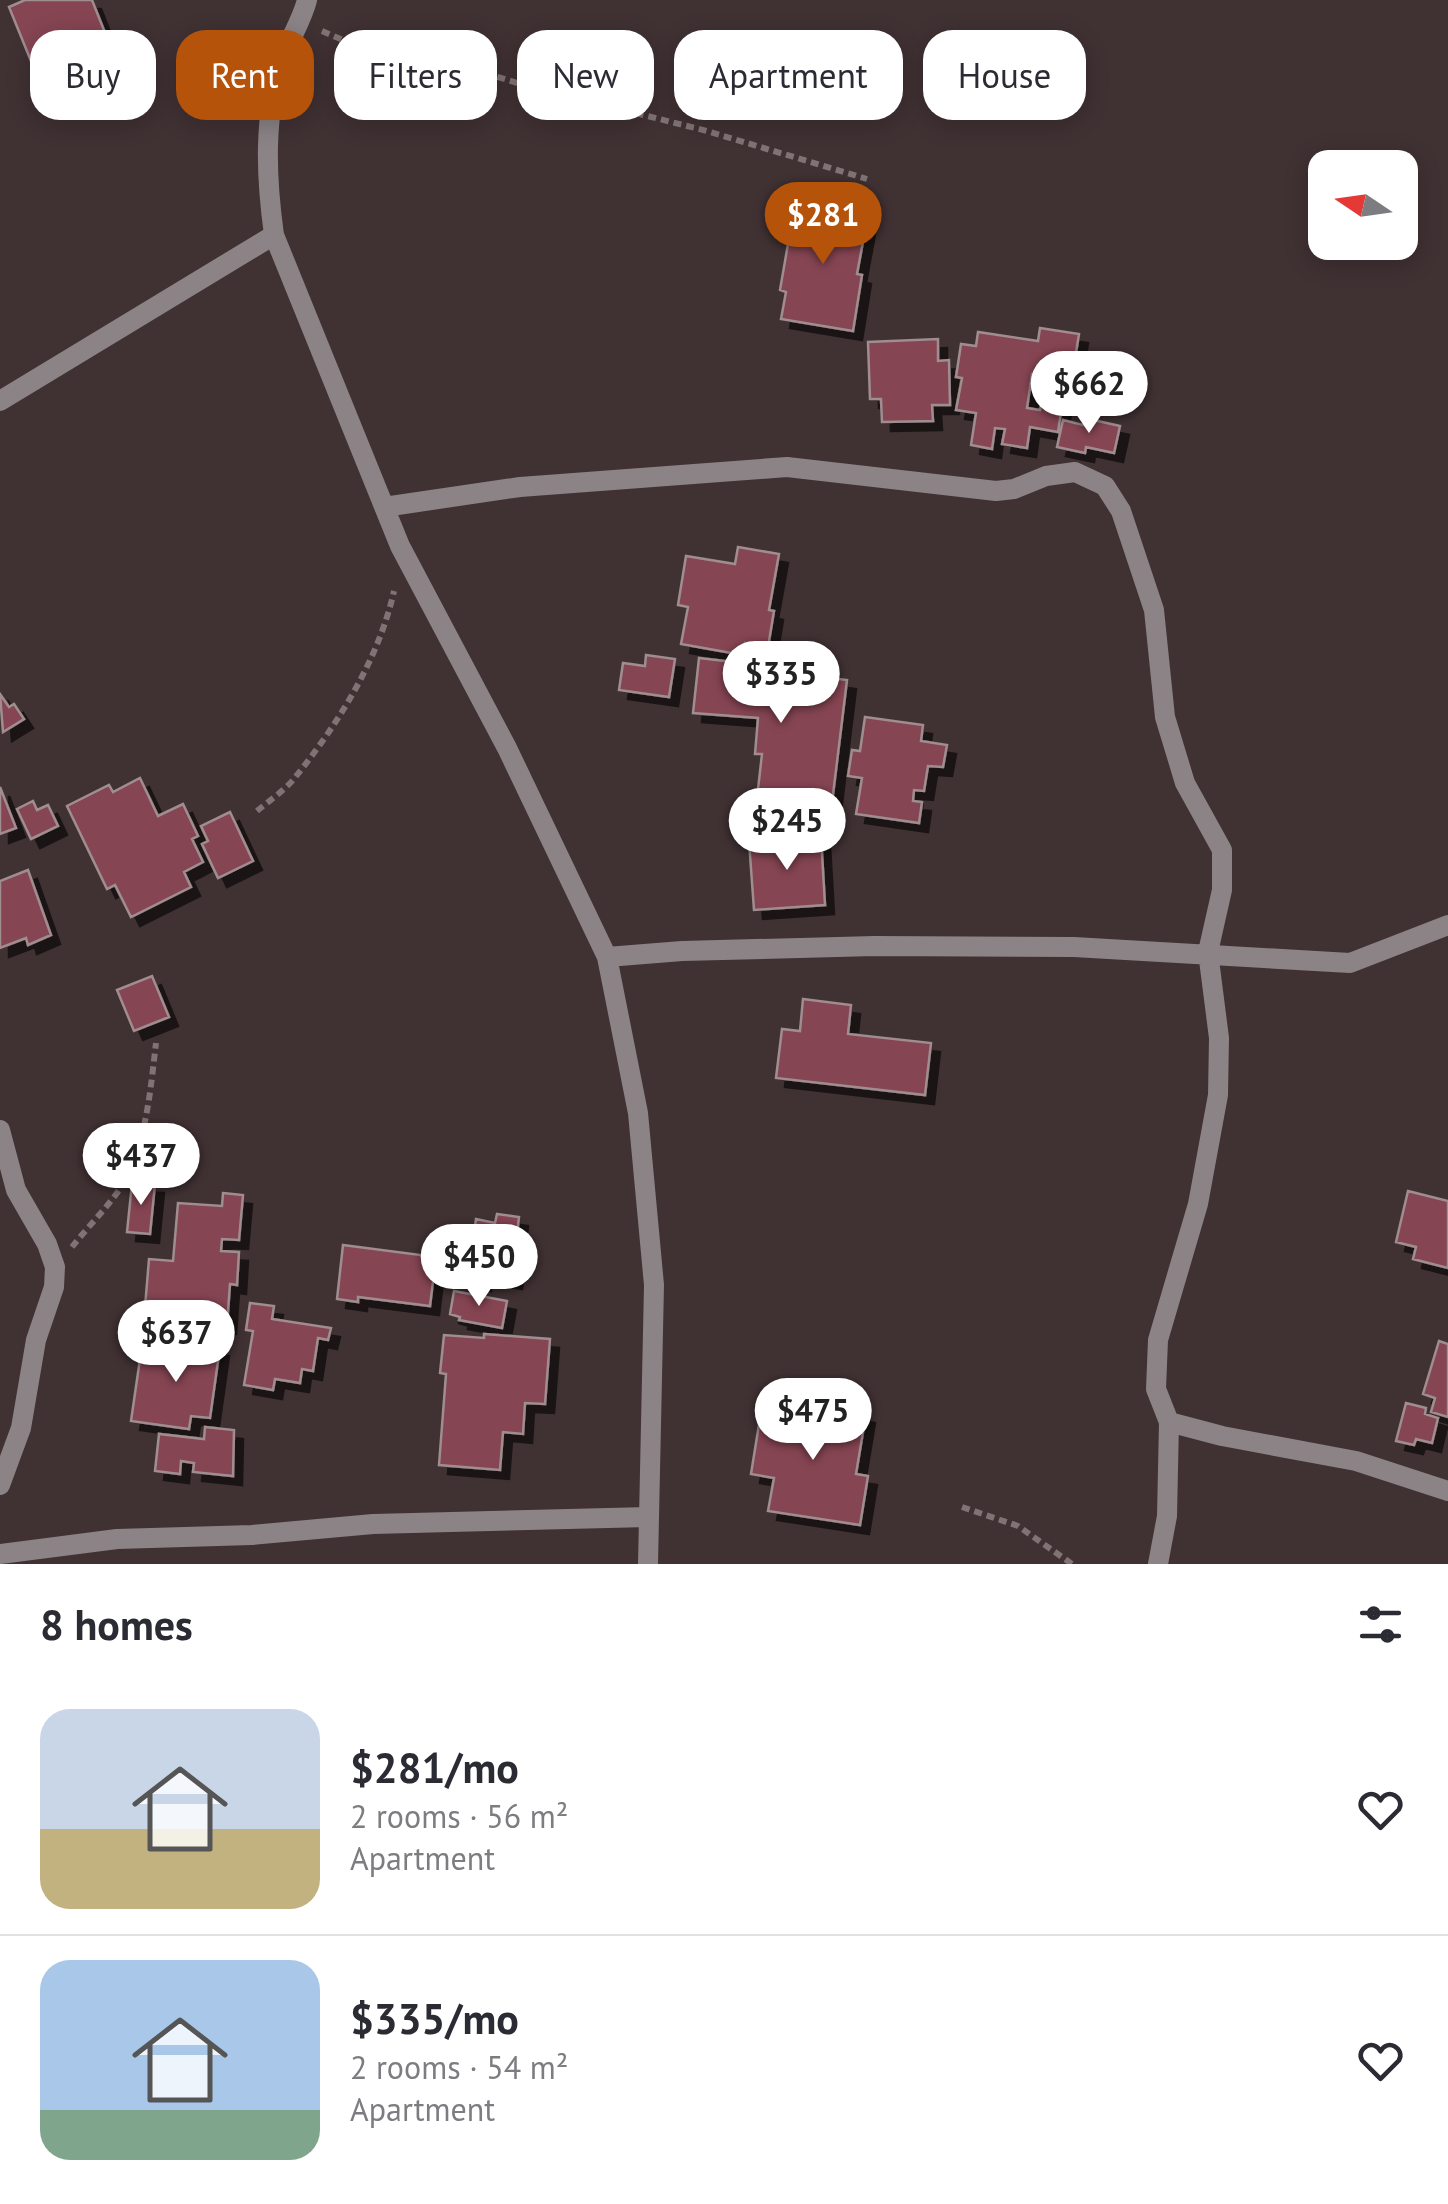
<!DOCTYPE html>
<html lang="en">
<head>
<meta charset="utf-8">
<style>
  body { margin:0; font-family:"PT Sans",sans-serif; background:#f7f7f7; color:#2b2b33; height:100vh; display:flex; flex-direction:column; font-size:38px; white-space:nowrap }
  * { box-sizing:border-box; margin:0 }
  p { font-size:32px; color:#7c7c81 }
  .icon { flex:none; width:55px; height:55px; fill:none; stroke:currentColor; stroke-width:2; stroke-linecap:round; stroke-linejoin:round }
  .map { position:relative; height:1564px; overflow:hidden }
  .details { display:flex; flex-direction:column; background:#fff; flex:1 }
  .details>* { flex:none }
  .guide { position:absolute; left:30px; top:30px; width:1390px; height:90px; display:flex; gap:20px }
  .needle { width:65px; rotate:283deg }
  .tools { position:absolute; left:1308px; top:150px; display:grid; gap:20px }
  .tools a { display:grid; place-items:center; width:110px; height:110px; border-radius:20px; background:#fff; box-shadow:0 5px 25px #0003; font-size:50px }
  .price { position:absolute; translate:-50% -85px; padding:0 22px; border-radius:35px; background:#fff; color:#222; font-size:32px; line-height:65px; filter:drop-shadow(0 2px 5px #0008) }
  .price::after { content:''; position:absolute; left:50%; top:60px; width:30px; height:22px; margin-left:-15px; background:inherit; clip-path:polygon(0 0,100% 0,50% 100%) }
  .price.active { background:#b45309; color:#fff }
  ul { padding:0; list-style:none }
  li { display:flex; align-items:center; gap:30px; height:250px; padding:0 40px }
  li+li { border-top:2px solid #e1e1e2 }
  li span { display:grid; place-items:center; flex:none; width:280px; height:200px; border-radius:30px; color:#555 }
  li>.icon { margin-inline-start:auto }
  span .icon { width:120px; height:120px; fill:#fffc; stroke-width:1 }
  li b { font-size:42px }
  h2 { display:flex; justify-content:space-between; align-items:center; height:120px; padding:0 40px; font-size:42px }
  .chip { padding:0 35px; border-radius:30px; background:#fff; box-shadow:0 5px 25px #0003; font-size:35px; line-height:90px }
  .chip.active { background:#b45309; color:#fff }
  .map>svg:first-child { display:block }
  .building { fill:#864452; stroke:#9f8d90; stroke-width:2.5; filter:url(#shadow) }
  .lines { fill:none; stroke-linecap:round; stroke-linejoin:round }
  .path { stroke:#807375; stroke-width:6; stroke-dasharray:8 5; stroke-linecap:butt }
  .minor { stroke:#8b8385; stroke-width:20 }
</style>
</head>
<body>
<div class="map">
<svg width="1448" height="1564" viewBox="0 0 1448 1564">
  <defs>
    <filter id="shadow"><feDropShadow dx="9" dy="9" stdDeviation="0" flood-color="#0009"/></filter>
  </defs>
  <rect width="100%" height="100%" fill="#403133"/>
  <path class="building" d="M25 0H92L115 58 42 88 9 7Z
    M796 198 836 205 835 215 867 220 857 274 862 275 853 331 781 319 786 292 780 290Z
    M1040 328 1079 334 1069 396 1043 392 1045 376 1032 374 1027 408 1040 410 1042 401 1062 405 1058 432 1030 427 1027 448 1002 444 1005 429 995 428 992 449 971 445 976 413 956 410 962 378 956 377 961 344 976 346 978 332 1038 341Z
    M938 339V361L949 360 950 405H932L933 421 882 422 881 399H870L868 342Z
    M1089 419 1120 426 1114 453 1086 447 1085 453 1057 447 1063 420 1087 426Z
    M738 547 779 554 769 610 774 611 768 647 745 643 743 655 681 644 688 607 678 605 686 556 735 564Z
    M646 655 675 659 669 697 619 690 623 663 645 666Z
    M699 658 777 667 776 677 814 681V676L847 680 831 811 781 806V800L757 798 762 754H755L758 718 693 713Z
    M0 694 9 707 14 704 24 719 3 732Z
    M865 717 923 725 921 741 947 745 943 767 928 766 924 791 914 790 913 801 922 802 919 823 856 814 862 778 848 776 852 750 860 751Z
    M140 778 158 816 183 804 198 836 192 839 203 862 184 872 191 887 131 917 115 885 107 889 67 806 109 785 113 792Z
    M0 787 16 828 0 834Z
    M33 801 37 810 48 805 58 826 31 839 17 809Z
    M230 812 253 861 218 878 202 844 208 841 201 826Z
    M821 836 825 905 754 910 749 841Z
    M28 870 51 935 28 945 26 938 0 948V881Z
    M152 976 169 1017 134 1031 117 990Z
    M803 999 851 1005 848 1034 931 1043 925 1095 776 1078 782 1029 800 1031Z
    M132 1183 155 1184 150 1234 127 1232Z
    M1408 1191 1448 1201V1268L1413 1259 1416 1247 1396 1242Z
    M223 1193 243 1195 239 1240 222 1239 221 1251 239 1252 237 1285 230 1284 227 1325 144 1319 149 1259 173 1261 178 1203 222 1206Z
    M497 1214 519 1217 516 1242 527 1244 523 1263 516 1262 513 1280 496 1277 497 1271 484 1269 482 1282 464 1279 465 1270 454 1268 460 1231 474 1233 476 1219 495 1223Z
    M343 1245 436 1257 430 1306 358 1297V1302L337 1299Z
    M454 1291 507 1301 502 1328 459 1320 460 1317 450 1314Z
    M250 1303 274 1306 272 1319 331 1328 328 1340 318 1338 313 1371 302 1369 300 1383 275 1379 273 1390 244 1385 253 1331 246 1330Z
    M484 1334 550 1339 545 1404 525 1403 523 1434 503 1432 500 1470 439 1465 446 1374 440 1373 444 1335 484 1338Z
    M161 1338 220 1347 210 1418 191 1416 189 1429 131 1421 140 1359 158 1361Z
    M1439 1341 1448 1344V1417L1431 1412 1435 1398 1423 1394Z
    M798 1403 866 1414 856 1474 868 1476 860 1525 768 1511 774 1478 751 1474 761 1412 796 1417Z
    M1406 1403 1426 1408 1425 1414 1438 1418 1432 1443 1416 1439 1414 1445 1396 1441Z
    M205 1427 234 1430 233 1476 193 1472 194 1463 181 1461 180 1474 155 1471 159 1434 204 1439Z"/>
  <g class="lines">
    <path class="path" d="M322 31 352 44 442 60 524 85 707 131 867 179
      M257 811C270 800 287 789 297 775 340 721 379 658 394 591
      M72 1247C86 1229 103 1212 117 1193 146 1150 150 1093 156 1043
      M962 1507 1018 1526 1072 1564"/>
    <path class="minor" d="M307 0C302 20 290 38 283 58 263 114 266 177 274 235L400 546 507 748 607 957 638 1113 654 1285 648 1564
      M0 401 274 235
      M384 507 520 487 787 467 996 491 1014 489 1046 476 1075 472 1105 486 1121 511 1154 610 1165 717 1185 783 1222 850V890L1208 952 1219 1038 1218 1095 1198 1204 1158 1340 1156 1389 1169 1422 1167 1516 1158 1564
      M607 957 682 951 875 946 1074 947 1350 963 1448 925
      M0 1130 16 1190 47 1244 55 1267 54 1287 36 1340 21 1428 0 1485
      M1169 1422 1222 1436 1356 1461 1448 1491
      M0 1554 117 1539 252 1535 373 1524 648 1517"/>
  </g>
</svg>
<div class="tools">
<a><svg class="needle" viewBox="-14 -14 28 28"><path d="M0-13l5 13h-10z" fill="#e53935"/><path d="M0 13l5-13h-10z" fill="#7c7c81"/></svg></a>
</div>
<b class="price active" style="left:823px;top:267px">$281</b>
<b class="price" style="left:1089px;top:436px">$662</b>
<b class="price" style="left:781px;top:726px">$335</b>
<b class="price" style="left:787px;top:873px">$245</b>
<b class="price" style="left:141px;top:1208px">$437</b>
<b class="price" style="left:479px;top:1309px">$450</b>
<b class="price" style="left:176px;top:1385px">$637</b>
<b class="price" style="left:813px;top:1463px">$475</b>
<div class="guide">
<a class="chip">Buy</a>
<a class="chip active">Rent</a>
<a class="chip">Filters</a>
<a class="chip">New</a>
<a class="chip">Apartment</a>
<a class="chip">House</a>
</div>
</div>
<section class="details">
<h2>8 homes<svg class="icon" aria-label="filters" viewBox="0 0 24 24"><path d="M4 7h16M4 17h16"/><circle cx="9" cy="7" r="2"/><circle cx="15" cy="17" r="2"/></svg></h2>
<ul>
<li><span style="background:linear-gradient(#c9d6e8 60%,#c2b280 0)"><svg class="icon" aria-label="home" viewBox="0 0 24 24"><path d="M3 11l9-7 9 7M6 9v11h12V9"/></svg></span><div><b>$281/mo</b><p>2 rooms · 56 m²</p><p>Apartment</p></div><svg class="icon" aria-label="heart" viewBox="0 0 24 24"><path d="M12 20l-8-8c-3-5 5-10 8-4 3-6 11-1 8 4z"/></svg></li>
<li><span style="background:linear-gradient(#a9c7e8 75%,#7fa58c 0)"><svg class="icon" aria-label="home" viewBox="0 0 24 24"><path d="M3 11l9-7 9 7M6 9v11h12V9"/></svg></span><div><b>$335/mo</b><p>2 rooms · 54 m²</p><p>Apartment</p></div><svg class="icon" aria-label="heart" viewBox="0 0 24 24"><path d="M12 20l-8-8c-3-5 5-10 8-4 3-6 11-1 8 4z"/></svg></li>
</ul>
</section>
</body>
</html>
